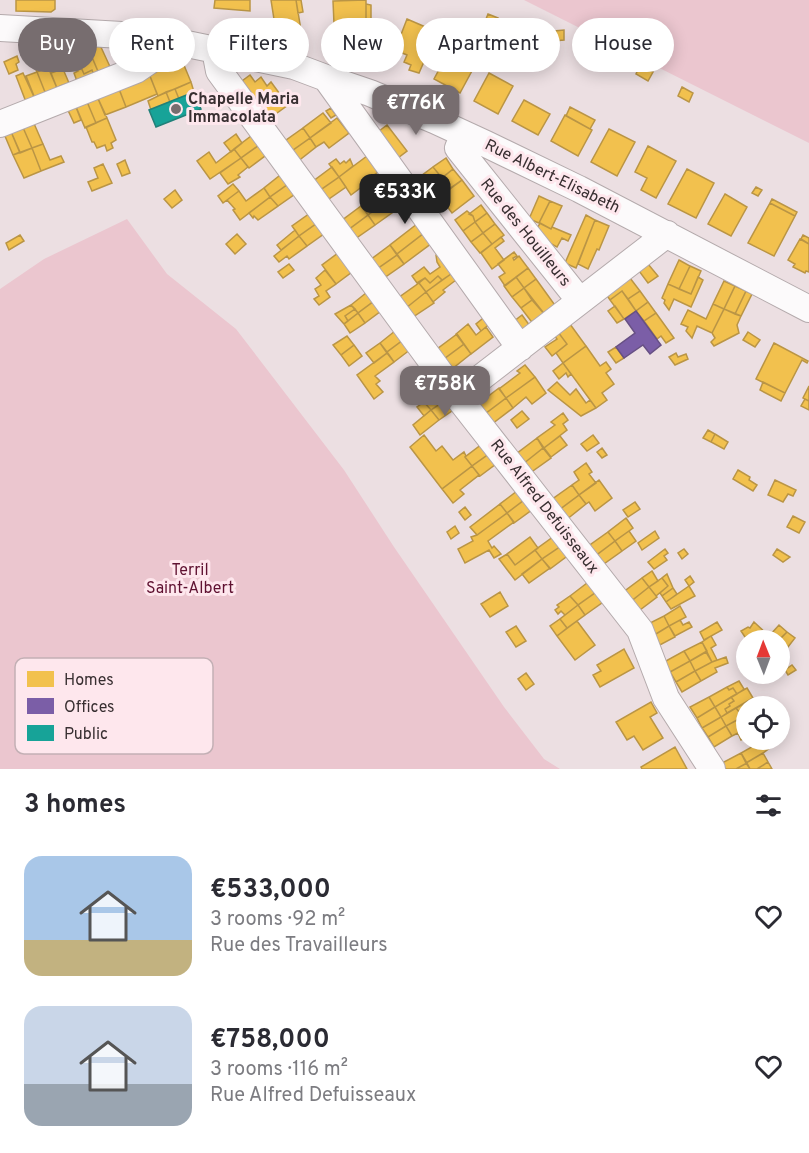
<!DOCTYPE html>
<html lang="en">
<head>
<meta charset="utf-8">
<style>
  body { margin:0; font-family:Overpass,sans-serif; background:#f7f7f7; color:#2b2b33; height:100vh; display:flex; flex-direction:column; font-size:22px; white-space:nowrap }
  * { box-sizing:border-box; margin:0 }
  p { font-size:20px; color:#7c7c81 }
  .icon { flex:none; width:33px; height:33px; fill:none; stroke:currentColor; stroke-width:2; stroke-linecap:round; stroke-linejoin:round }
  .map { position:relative; height:769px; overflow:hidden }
  .side { display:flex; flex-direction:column; background:#fff; flex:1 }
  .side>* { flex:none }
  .banner { position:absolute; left:18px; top:18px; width:774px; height:54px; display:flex; gap:12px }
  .needle { width:39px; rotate:359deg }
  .tools { position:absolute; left:736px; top:630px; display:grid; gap:12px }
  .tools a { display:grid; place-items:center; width:54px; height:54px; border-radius:50%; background:#fff; box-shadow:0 3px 15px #0003; font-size:30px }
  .price { position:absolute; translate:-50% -51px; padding:0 14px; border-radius:12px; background:#776d6f; color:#fff; font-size:20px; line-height:39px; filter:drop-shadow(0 2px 3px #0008) }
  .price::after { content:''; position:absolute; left:50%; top:36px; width:18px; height:14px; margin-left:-9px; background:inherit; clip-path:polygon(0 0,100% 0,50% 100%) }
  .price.active { background:#222; color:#fff }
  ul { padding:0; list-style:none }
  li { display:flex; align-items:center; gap:18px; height:150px; padding:0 24px }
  li span { display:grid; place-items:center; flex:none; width:168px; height:120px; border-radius:18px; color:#555 }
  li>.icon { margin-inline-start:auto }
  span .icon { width:72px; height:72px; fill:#fffc; stroke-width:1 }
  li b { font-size:26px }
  h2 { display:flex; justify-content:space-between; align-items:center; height:72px; padding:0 24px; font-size:26px }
  .pill { padding:0 21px; border-radius:27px; background:#fff; box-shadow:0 3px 15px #0003; font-size:21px; line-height:54px }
  .pill.active { background:#776d6f; color:#fff }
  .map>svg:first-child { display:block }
  .green { fill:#ebc6cf }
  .homes { fill:#f2c14e; stroke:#ba9545; stroke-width:1.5 }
  .offices { fill:#7b5ea7; stroke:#675084; stroke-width:1.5 }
  .public { fill:#17a398; stroke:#218079; stroke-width:1.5 }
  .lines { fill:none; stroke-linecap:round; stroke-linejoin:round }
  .minor-casing { stroke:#b4aaac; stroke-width:28 }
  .minor { stroke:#fcfafb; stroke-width:26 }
  .poi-dot { fill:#776d6f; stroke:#fee7ed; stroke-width:2 }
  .labels { text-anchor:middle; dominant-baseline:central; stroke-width:6; stroke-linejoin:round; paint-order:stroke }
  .poi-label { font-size:16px; font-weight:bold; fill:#382f31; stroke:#fee7ed; text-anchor:start }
  .street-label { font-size:16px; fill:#382f31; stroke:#fee7ed }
  .park-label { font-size:16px; fill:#5f1131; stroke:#fee7ed }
  .key { fill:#fee7ed; stroke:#c3b0b5; stroke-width:1.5 }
  .key-label { font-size:16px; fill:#382f31 }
</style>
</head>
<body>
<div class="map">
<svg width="809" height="769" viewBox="0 0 809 769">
  <rect width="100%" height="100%" fill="#ecdfe2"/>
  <path class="green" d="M524 0H809V143Z
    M127 219 167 274 236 329 344 470 394 547 504 707 544 759 560 769H0V289L44 259Z"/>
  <path class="homes" d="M16 0H55V9L51 12 16 11Z
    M215 0H250V11L214 8Z
    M271 0H296L303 42 278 45Z
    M296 0H301L303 12 298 13Z
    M366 0V26L384 33 376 53 358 46 363 34 358 23 356 27H352L349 25V23L334 24 333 1Z
    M366 4 371 5V22L380 26 378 30 366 26Z
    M488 14 498 18 494 28 484 24Z
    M407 19 437 32 419 73 409 70 411 65 404 62 407 55 395 50Z
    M275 27 277 39 273 40 270 28Z
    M564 30V40L554 41V31Z
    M100 45 112 71 100 76 89 50Z
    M468 49 480 56 460 93 434 79 448 53 462 61Z
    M89 50 99 74 94 76 92 70 84 74 76 56Z
    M42 51 48 67 37 72 30 56Z
    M17 56 19 62 16 64 18 70 9 74 4 62Z
    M30 56 33 62 28 64 25 58Z
    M181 58 191 82 158 96 148 71Z
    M80 65 84 74 92 70 94 76 78 84 74 73 78 71 77 67Z
    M640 65 653 72 648 81 636 74Z
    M48 67 59 93 47 97 37 72Z
    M63 69 69 83 60 86 62 90 59 93 51 73Z
    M148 71 157 94 126 107 119 89Z
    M37 72 47 97 36 101 26 76Z
    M23 73 35 99 26 102 16 76Z
    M489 73 513 86 498 114 474 101Z
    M250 75 255 82 261 77 267 86 271 82 288 105 266 121 238 84Z
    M191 82 194 92 179 99 175 89Z
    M118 86 126 107 105 115 96 94Z
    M682 87 693 93 689 102 678 96Z
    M175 89 179 99 170 102 166 92Z
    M166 92 170 102 151 110 148 101Z
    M96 94 107 118 96 123 85 97Z
    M85 97 96 123 85 128 74 102Z
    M524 100 550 114 538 135 512 121Z
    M74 102 81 120 74 123 66 106Z
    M570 107 595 120 590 129 566 116Z
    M331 108 336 115 331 118 326 111Z
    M323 113 331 123 310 138 303 128Z
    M565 115 592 130 578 156 551 141Z
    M107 118 116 140 111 143 113 148 107 151 105 145 97 148 94 142H92L86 127Z
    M337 118 349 133 329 148 324 142 316 147 310 138Z
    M32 119 43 144 32 148 21 123Z
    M21 123 32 148 20 153 9 127Z
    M387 125 407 151 390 164 370 138Z
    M9 127 20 152 13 155 2 129Z
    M303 128 310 138 289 153 282 143Z
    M609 129 635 142 617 176 591 162Z
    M255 133 262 143 241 158 234 149Z
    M236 134 242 143 231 152 224 143Z
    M310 138 316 147 297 162 289 153Z
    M262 143 269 153 249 168 241 158Z
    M43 144 50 160 61 156 64 162 41 171 32 148Z
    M648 146 676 161 656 198 641 190 647 178 635 172Z
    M32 148 41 171 24 178 13 155Z
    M234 149 241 158 210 179 197 161 209 152 216 163Z
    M367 156 378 172 362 184 363 186 351 195 339 177Z
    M241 158 248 167 238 175 240 177 228 184 220 173Z
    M446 158 453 169 442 178 433 167Z
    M336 159 340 164 344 161 346 163 350 159 353 166 339 177 329 164Z
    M125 160 130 173 122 176 117 164Z
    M103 164 112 183 92 191 88 182 98 178 94 168Z
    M332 167 339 177 319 191 312 182Z
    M433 167 442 178 430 187 421 176Z
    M453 169 462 180 450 189 442 178Z
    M687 169 714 183 696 218 668 204Z
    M284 172 291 182 270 197 264 188Z
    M339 177 346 187 326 201 319 191Z
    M442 178 450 189 438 198 430 187Z
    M462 180 474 196 452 213 439 196Z
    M291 182 298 192 278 206 270 197Z
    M233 184 239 191 223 203 218 196Z
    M388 186 395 195 368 215 361 206Z
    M756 187 762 190 758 196 752 193Z
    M264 188 270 197 240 220 233 210 235 209 227 200 239 191 246 201Z
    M175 190 182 200 172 208 164 199Z
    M725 194 747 207 731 236 708 224Z
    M395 195 403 205 375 225 368 215Z
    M539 196 550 201 539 223 529 219Z
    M270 197 278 206 258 220 254 216 253 218 249 213Z
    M772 199 797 212 795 216 770 203Z
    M550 201 562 206 551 229 539 223Z
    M770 203 795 216 774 256 748 243Z
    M481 205 487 213 475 222 473 216 469 214Z
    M361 206 368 215 348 230 341 221Z
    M313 211 320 221 299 236 292 226Z
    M467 211 473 216 475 222 463 231 455 220Z
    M487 213 495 224 483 233 475 222Z
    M368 215 375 225 355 239 348 230Z
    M586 215 595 220 576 268 565 263Z
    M595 220 609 226 599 250 597 249 588 269 578 264Z
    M320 221 328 231 307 246 299 236Z
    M475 222 483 233 471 242 463 231Z
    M540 223 551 229 552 227 571 235 568 241 562 238 557 247 534 235Z
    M417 224 424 233 397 254 390 245Z
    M495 224 504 235 492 244 483 233Z
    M295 230 299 236 281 250 277 245Z
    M424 233 432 243 404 264 397 254Z
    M483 233 492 244 480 253 471 242Z
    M237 234 246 244 235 254 226 244Z
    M20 235 24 241 9 250 6 243Z
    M803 235 809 238V244L801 239Z
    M299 236 307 246 289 259 287 256 279 262 274 256Z
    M501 237 504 241 495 248 504 260 492 269 481 253Z
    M800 239 809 244V272L806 271 805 273 793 267 795 264 788 260Z
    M390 245 397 255 377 269 370 260Z
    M342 250 356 269 336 284 322 265Z
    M514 252 517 256 513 258 514 260 519 256 528 268 505 286 499 277 505 273 498 264Z
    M439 253 453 271 451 274 442 280 438 276 430 283 425 278 417 283 412 276 424 267 430 274 440 267 437 262 436 255Z
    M397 255 404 264 384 278 377 269Z
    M679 260 690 266 679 289 668 284Z
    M289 264 294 270 283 278 278 272Z
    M648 264 658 276 648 283 639 271Z
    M690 266 701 271 691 294 679 289Z
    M528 268 536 279 524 288 516 277Z
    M325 270 336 284 326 291 330 297 319 305 314 299 319 296 315 289 321 285 316 278Z
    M451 274 456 280 443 290 445 292 433 302 426 292Z
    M438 276 442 280 426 292 419 283 425 278 430 283Z
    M516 277 524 288 512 297 504 286Z
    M698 277 703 280 691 307 674 299 669 310 664 303 665 300 662 298 668 284 691 294Z
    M630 278 640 291 628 299 622 291 610 300 604 291Z
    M536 279 557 308 546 316 524 288Z
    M724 281 735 286 724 309 713 304Z
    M419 283 426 292 406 308 398 298Z
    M735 286 746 291 735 314 724 309Z
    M524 288 532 300 521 308 512 297Z
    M371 289 378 298 358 313 351 305Z
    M622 291 636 311 624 319 610 300Z
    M640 291 648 302 636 311 628 299Z
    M746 291 752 294 741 316 735 314Z
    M426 292 434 303 413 317 406 308Z
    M378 298 385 308 365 323 358 313Z
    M532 300 546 316 534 325 521 308Z
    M648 302 656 313 644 321 636 311Z
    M713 304 724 309 712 333 697 326 692 338 686 331 688 327 681 324 688 310 706 319Z
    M351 305 355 309 345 316 348 321 344 324 335 314Z
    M615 306 624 319 617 323 608 311Z
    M355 309 358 313 348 321 345 316Z
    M724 309 741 316 737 325 739 333 714 346 711 342 715 338 712 333Z
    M358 313 365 323 350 333 344 324Z
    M656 313 674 338 666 343 661 336 657 339 644 321Z
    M487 315 492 322 481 331 476 324Z
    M522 315 530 326 521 332 513 322Z
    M567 320 586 346 563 363 556 353 567 344 555 328Z
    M468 324 476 335 486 327 493 337 471 354 456 334Z
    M400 327 407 337 387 352 380 343Z
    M555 328 567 344 552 356 545 347 557 339 551 331Z
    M748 332 760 340 755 347 743 340Z
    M457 334 464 344 444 359 437 349Z
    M347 336 354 345 341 355 333 345Z
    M407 337 415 346 394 362 387 352Z
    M380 343 387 353 374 363 366 353Z
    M774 343 808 361 807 363 802 360 785 393 756 379Z
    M464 344 471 354 472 353 452 369 444 359Z
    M354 345 362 356 349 366 341 355Z
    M586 346 600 366 606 362 611 369 606 373 614 384 602 393 607 400 596 408 563 363Z
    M616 347 624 358 616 363 608 352Z
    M387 353 394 362 375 376 380 381 376 384 383 392 374 399 357 375Z
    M676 353 678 357 686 354 688 359 675 365 669 357Z
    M563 363 571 374 568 377 566 373 559 379 553 371Z
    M525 365 535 377 506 398 499 389 520 373 517 371Z
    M535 377 546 393 532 404 526 397 513 408 506 398Z
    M557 382 570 395 576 389 586 403 590 400 596 408 581 416 548 390Z
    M763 382 785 393 781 401 760 390Z
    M445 386 452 396 431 410 424 402Z
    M809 386V401L803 398Z
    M499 388 506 398 485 414 478 404Z
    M452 396 459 406 439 420 431 410Z
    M506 398 513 408 492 424 485 414Z
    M805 399 809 401V410L801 406Z
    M424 402 431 410 424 416 417 407Z
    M431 410 439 420 420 435 413 425Z
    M522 411 529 419 517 428 511 420Z
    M563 413 568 420 563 424 567 430 544 448 537 438 555 425 551 422Z
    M708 430 715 434 711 442 703 438Z
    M715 434 728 442 724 449 711 442Z
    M424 435 436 451 442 446 453 460 464 452 466 456 465 457 472 466 442 489 410 447Z
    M593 435 599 443 587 451 581 444Z
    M560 436 567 445 551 457 544 448Z
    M537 438 543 448 523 464 516 454Z
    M486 441 493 451 472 466 465 457Z
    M543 448 551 458 530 473 523 464Z
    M602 448 607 455 602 458 597 452Z
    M493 451 500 461 480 476 472 466Z
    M586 463 592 472 589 474 596 483 579 495 572 485 579 480 574 472Z
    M472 466 479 475 460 490 464 494 453 503 442 489Z
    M738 470 750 477 749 480 757 485 753 491 733 479Z
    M599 480 612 498 595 511 589 502 586 504 579 495Z
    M775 480 796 490 793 496 788 494 783 502 768 495Z
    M572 485 579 495 559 510 551 500Z
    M521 488 528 497 507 513 500 504Z
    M579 495 586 504 566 520 559 510Z
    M528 497 536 507 514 523 507 513Z
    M635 502 640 509 628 517 623 510Z
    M500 504 507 513 477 535 470 527Z
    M465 507 471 515 465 520 459 512Z
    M507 513 514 522 488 541 492 548 494 546 501 554 494 558 489 550 465 563 458 549 473 541 471 537 477 535Z
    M793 516 805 522 799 533 787 527Z
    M626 518 633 528 615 541 608 532Z
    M455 526 459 533 451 539 447 532Z
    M629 531 636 541 622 551 615 541Z
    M655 531 659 538 642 550 638 543Z
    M608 532 615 541 594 557 587 547Z
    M557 534 564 544 542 559 535 550Z
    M530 537 538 548 515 565 507 554Z
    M615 541 622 551 601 566 594 557Z
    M564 544 570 554 550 569 542 559Z
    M665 549 668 553 664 556 667 560 654 569 648 562Z
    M684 549 688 554 682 559 678 553Z
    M777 549 790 557 783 562 773 555Z
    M535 550 542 559 515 580 499 559 507 554 515 565Z
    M542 559 550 568 529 583 522 574Z
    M652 571 658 581 649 587 642 578Z
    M667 574 673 588 662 596 660 593 668 586 662 578Z
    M690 576 694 582 689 586 685 580Z
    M642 578 649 587 629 603 622 593Z
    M662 578 668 586 656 596 649 587Z
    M591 580 599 590 578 605 570 596Z
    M689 586 695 596 671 609 666 602Z
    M649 587 657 597 636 613 629 603Z
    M673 588 677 594 666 602 662 596Z
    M599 590 606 600 585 615 578 605Z
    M500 592 508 606 490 617 481 604Z
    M570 596 578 605 565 615 561 611 558 614 555 610 559 607 557 605Z
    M578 605 585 615 567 628 560 619Z
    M680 606 686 617 669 626 664 616Z
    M664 616 669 626 651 637 644 626Z
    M560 619 567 628 557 636 550 626Z
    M680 620 683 625 689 622 692 627 675 636 669 626Z
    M577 621 595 645 575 660 557 636Z
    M717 622 722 630 704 640 700 632Z
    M754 622 769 636 765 640 758 635 747 640 741 631 748 627 750 628Z
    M779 625 787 632 779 640 771 634Z
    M516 626 526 641 516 647 506 632Z
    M669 626 675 637 656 647 651 637Z
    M787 632 795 638 788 647 779 640Z
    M711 636 716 645 711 648 717 660 712 662 702 642Z
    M702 642 707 651 690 661 684 651Z
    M624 649 634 668 600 687 593 675 601 671 597 665Z
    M684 651 690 661 670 672 664 662Z
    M706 652 712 662 695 671 690 661Z
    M726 657 728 663 715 668 717 672 701 681 695 671 712 662Z
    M690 661 695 671 676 682 670 672Z
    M792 665 796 670 788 675 785 670Z
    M695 671 701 681 682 692 676 682Z
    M526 673 534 684 526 690 518 679Z
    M739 681 744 689 737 694 733 688 729 690 727 687Z
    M727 687 729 690 733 688 737 694 715 707 709 697Z
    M747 688 753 698 727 713 725 709 730 706 729 704 734 701 731 697Z
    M709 697 715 707 697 718 690 707Z
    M731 697 734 701 729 704 730 706 725 709 727 713 721 717 715 707Z
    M749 701 753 706H747V715L743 717 736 708Z
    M651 702 657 713 650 717 663 738 643 750 634 736 627 740 616 722Z
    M715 707 721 717 702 728 697 718Z
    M736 708 743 717 726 726 721 717Z
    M746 715 747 737 741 740 738 733 732 736 726 726Z
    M721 717 726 726 708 737 702 728Z
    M726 726 732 736 714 747 708 737Z
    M780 732 783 738 763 753 746 763 741 753 764 740H780Z
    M675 747 687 769H642L641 767Z
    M741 753 747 763 736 769H725L722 763Z
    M763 753 768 762 757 769H750L746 763Z
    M768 762 772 769H759V768Z
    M747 763 750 769H736Z"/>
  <path class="offices" d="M636 311 661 345 650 354 643 345 624 358 616 347 635 333 625 319Z"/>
  <path class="public" d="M194 92 201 109 156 127 149 110Z"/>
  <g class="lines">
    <defs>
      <path id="minor" d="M0 28 122 35 177 42 294 66 326 78 370 93 434 120 486 144 579 189 809 309
        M215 50 219 71 457 396 640 630 666 698 712 769
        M326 78 520 348
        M0 124 136 70 177 42
        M464 134 458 148 580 301
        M457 396 667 234"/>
    </defs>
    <use href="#minor" class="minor-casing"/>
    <use href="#minor" class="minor"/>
  </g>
  <circle class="poi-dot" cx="176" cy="109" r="6"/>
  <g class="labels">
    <g class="poi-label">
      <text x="188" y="100">Chapelle Maria<tspan x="188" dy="18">Immacolata</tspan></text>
    </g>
    <g class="street-label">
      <text transform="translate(552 177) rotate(26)">Rue Albert-Elisabeth</text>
      <text transform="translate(525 233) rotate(51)">Rue des Houilleurs</text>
      <text transform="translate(544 507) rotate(52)">Rue Alfred Defuisseaux</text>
    </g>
    <g class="park-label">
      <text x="190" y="571">Terril<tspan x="190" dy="18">Saint-Albert</tspan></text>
    </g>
  </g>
  <rect x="15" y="658" width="198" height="96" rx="9" class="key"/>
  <rect x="27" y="671" width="27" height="16" fill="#f2c14e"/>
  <rect x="27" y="698" width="27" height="16" fill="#7b5ea7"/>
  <rect x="27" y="725" width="27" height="16" fill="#17a398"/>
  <g class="key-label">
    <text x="64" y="685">Homes</text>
    <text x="64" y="712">Offices</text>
    <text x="64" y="739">Public</text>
  </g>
</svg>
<div class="tools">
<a><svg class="needle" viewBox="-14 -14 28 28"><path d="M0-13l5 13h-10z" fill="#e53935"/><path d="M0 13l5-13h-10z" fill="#7c7c81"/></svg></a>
<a><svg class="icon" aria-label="locate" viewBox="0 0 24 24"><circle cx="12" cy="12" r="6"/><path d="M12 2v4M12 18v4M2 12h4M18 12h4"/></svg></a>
</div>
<b class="price" style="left:416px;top:136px">€776K</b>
<b class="price active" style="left:405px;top:225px">€533K</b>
<b class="price" style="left:445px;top:417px">€758K</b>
<div class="banner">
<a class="pill active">Buy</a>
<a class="pill">Rent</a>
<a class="pill">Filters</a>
<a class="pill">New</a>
<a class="pill">Apartment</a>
<a class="pill">House</a>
</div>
</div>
<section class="side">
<h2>3 homes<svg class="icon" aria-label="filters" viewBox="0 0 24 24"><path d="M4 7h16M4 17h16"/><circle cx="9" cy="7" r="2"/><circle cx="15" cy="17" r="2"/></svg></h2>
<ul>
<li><span style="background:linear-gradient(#a9c7e8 70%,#c2b280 0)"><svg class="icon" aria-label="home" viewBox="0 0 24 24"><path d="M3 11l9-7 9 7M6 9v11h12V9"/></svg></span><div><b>€533,000</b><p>3 rooms · 92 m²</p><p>Rue des Travailleurs</p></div><svg class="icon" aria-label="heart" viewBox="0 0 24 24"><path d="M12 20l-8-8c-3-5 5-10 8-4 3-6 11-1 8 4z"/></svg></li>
<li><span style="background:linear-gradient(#c9d6e8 65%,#9aa5b1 0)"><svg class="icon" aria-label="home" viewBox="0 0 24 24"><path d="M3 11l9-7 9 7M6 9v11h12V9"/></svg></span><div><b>€758,000</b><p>3 rooms · 116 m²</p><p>Rue Alfred Defuisseaux</p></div><svg class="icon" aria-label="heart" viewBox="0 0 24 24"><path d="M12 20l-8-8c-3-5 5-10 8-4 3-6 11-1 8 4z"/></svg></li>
</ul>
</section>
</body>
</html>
